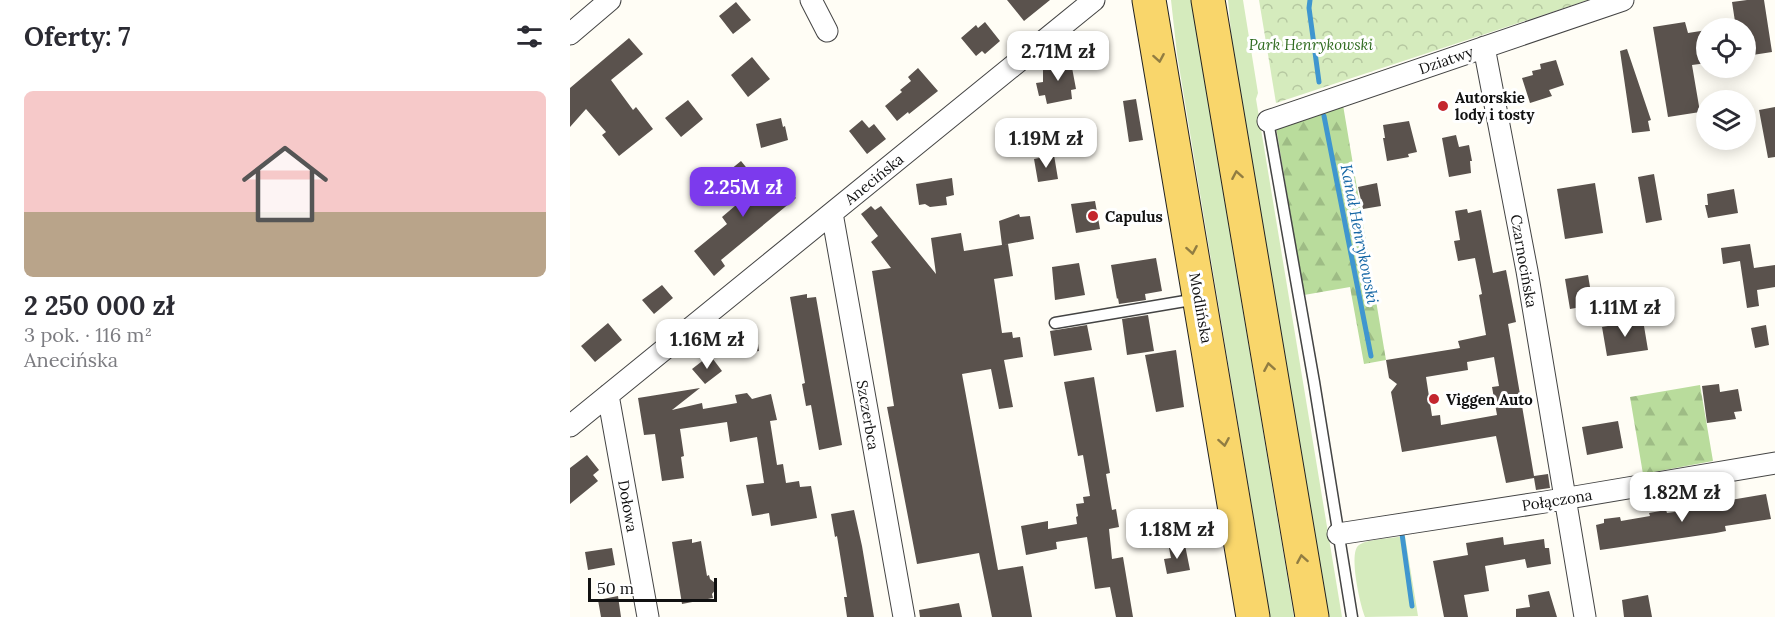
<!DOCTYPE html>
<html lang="pl">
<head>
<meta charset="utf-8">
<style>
  body { margin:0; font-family:Lora,serif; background:#f7f7f7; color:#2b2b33; height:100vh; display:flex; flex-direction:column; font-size:22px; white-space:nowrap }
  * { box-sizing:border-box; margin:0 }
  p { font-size:20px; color:#7c7c81 }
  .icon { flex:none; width:33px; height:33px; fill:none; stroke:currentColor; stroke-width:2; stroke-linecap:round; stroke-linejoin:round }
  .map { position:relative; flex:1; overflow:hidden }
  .sheet { display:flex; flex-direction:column; background:#fff; width:570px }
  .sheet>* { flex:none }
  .fabs { position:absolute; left:1126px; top:18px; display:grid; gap:12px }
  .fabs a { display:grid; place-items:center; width:60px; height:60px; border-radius:50%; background:#fff; box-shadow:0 3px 15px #0003; font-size:30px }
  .scale { position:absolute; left:18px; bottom:15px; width:129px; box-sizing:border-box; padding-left:6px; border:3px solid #111; border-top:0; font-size:16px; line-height:21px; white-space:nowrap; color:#111; -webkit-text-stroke:4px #fff; paint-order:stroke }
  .price { position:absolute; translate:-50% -51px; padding:0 14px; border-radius:12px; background:#fff; color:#222; font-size:20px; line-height:39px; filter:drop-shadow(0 2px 3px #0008) }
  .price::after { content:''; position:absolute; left:50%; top:36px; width:18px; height:14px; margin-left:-9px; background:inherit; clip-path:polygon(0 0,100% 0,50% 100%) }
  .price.active { background:#7c3aed; color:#fff }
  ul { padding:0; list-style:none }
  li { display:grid; align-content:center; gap:12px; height:318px; padding:0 24px }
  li+li { border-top:2px solid #e1e1e2 }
  li span { display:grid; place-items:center; height:186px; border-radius:9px; color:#555 }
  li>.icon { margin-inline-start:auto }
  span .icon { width:108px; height:108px; fill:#fffc; stroke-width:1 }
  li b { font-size:26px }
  h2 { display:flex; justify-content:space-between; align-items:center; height:72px; padding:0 24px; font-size:26px }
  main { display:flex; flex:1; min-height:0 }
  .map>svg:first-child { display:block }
  .grass { fill:#d5ebbd }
  .forest { fill:url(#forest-firs) }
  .park { fill:url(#park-crowns) }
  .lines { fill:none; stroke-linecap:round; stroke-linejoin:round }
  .stream { stroke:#3f96cf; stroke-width:5 }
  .building { fill:#5a524d; fill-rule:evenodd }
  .lane-casing { stroke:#444; stroke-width:13 }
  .street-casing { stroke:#444; stroke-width:23 }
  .primary-casing { stroke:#222; stroke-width:35 }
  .lane { stroke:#fff; stroke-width:10 }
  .street { stroke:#fff; stroke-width:21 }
  .primary { stroke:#f9d66b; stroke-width:33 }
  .oneway { stroke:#917d42 }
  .poi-dot { fill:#c4262e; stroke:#fff; stroke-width:2 }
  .labels { text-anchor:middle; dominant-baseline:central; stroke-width:6; stroke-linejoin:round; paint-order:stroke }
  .park-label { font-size:15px; font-style:italic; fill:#2f6b1f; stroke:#fff }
  .street-label { font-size:15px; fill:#111; stroke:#fff }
  .poi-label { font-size:15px; font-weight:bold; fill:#111; stroke:#fff; text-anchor:start }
  .water-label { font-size:16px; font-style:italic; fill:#1768a6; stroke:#fff }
</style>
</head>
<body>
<main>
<section class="sheet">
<h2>Oferty: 7<svg class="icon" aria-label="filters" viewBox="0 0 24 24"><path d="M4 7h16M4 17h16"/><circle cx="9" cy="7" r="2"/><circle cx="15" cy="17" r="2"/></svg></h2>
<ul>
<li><span style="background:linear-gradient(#f6c9c9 65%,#b9a48a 0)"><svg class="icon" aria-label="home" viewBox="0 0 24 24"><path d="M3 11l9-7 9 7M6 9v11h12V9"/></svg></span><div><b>2 250 000 zł</b><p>3 pok. · 116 m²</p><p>Anecińska</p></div></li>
</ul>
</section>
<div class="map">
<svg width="1205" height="617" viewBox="0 0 1205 617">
  <defs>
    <pattern id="forest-firs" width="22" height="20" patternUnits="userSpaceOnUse" patternTransform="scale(1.5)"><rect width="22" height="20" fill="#b9dc9c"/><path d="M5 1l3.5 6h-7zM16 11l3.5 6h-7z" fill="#9ebc85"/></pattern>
    <pattern id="park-crowns" width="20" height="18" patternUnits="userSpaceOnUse" patternTransform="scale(1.5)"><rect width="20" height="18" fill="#d5ebbd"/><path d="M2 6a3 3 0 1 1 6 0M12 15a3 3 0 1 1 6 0" fill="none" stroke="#b6c8a1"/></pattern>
  </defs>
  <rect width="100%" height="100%" fill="#fffdf5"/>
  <path class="grass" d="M601 0H621L724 617H700L607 54Z
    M658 0H673L688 93 686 99 772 617H754L665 75Z
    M835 536 848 616 795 617C790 605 778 552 789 545 797 539 824 538 835 536Z"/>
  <path class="forest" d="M773 105 816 360 794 364 780 287 734 295 706 127Z
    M1130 385 1143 461 1073 474 1060 397Z"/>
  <path class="park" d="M689 0H1018L706 103Z"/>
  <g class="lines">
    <path class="stream" d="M740 0 739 8 749 82
      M754 116 801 356
      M832 534 842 606"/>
  </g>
  <path class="building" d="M437 0H480L454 21Z
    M1177 0H1194L1202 52 1176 56V28H1166L1162 2Z
    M166 2 181 20 163 34 149 16Z
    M415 22 430 41 415 54 412 51 406 56 391 38 406 25 408 28Z
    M1115 22 1118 33 1137 30V63L1122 65 1130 112 1098 117 1083 27Z
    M59 38 73 54 41 80 63 110 66 107 83 129 49 156 32 135 36 132 16 109 0 127V88Z
    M1057 49 1081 120 1078 121 1080 131 1062 133 1050 51Z
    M182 57 200 79 178 97 161 75Z
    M500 57 506 89 501 90 502 99 477 104 475 95 469 96 466 83 473 82V69L488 66 487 59Z
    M986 60 994 85 979 90 982 96 960 103 952 78 963 75 962 71 971 69 970 64Z
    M348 68 368 91 339 114 338 112 327 121 315 106 332 92 330 90 341 81 338 77Z
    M566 99 573 140 559 142 553 101Z
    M118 100 133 119 111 137 95 118Z
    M1205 107V157L1198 158 1189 110Z
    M211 118 213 127 215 126 218 140 191 148 186 124Z
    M292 120 299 128 304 124 316 139 297 154 279 131Z
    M839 121 847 152 838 154 839 157 817 161 813 138H815L813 125Z
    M886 135 889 147 899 145 902 161H900L901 173 879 177 872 138Z
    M484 155 488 179 468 182 464 159Z
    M171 161 202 199 200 191 212 182 226 198 151 260 155 266 144 276 124 251 157 224 152 217 179 194 160 170Z
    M1084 174 1092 220 1076 223 1068 177Z
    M382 178 384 195 376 197 377 205 360 207 355 204 349 205 346 184Z
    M807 183 811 206 793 209 788 187Z
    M1025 183 1033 233 995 239 987 189Z
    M1164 189 1168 213 1138 218 1135 205H1138L1137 194Z
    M525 201 530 229 506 233 501 204Z
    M301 206 305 210 311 206 366 274 361 238 391 233 394 251 438 244 443 276 424 279 432 333 442 332 443 338 450 337 453 357 434 360 443 407 429 409 421 369 392 374 428 570 453 566 462 617H422L409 553 347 564 317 407 324 406 302 271 321 268 301 242 308 236 291 214Z
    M897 209 898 213 911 210 923 273 936 270 946 322 938 324 964 476 978 474 980 488 966 490 964 478 936 483 926 436 832 452 821 392 827 384 819 378 816 360 890 348 888 341 916 335 909 295 912 294 905 258 888 261 884 241 890 240 885 211ZM924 357 929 386 922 387 927 415 871 425 870 415 862 416 856 377 898 370 897 362Z
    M449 214 450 217 460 216 464 239 432 245 429 221Z
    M1180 244 1184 268 1205 265V287L1187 290 1189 306 1177 308 1170 261 1153 264 1151 248Z
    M586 258 592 291 575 294 576 300 549 304 548 298 547 299 541 265Z
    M509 263 515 295 485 300 482 267Z
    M1018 275 1023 305 1000 309 995 279Z
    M92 285 103 298 84 314 72 300Z
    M237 294V298L246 297 272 445 249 450 241 405 236 406 232 384 235 383 220 297Z
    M578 315 584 351 557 355 552 319Z
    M1073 320 1078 350 1037 356 1032 327Z
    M38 323 52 340 25 362 11 346Z
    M517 325 522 350 484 356 480 331Z
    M1196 325 1199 345 1185 348 1181 328Z
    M187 336 189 351 172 354 170 338Z
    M606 350 614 407 586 412 575 355Z
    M140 355 152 371 135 384 122 369Z
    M524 377 540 473 536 474 542 510 546 509 549 527 539 529 542 559 553 557 563 617H546L540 587 525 589 517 537 486 542 487 549 456 555 451 526 478 521V529L507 524 506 517 508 516 506 504 514 503 513 497 520 496 513 455 508 456 494 382Z
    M1149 384 1150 392 1168 389 1172 411 1164 412 1166 419 1137 423 1132 386Z
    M130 388 102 410 132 403 133 409 167 403 165 395 177 393 182 399 201 394 207 420 200 421 207 465 213 464 216 483 229 481 230 487 241 486 247 518 201 526 199 513 182 516 176 485 194 483 187 437 160 442 157 422 110 429 114 456 111 457 114 478 92 481 85 434 74 435 68 398Z
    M1048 421 1053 448 1017 455 1012 427Z
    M17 455 29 470 23 475 28 481 0 504V468Z
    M1196 494 1201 519 1155 526 1156 531 1146 533 1030 550 1026 525 1034 523V519L1050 517 1051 521 1080 516 1079 513 1096 510 1097 513 1125 509V506Z
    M284 510 292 546 304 617H277L274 597H277L267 536 265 537 261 514Z
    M933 537 934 545 974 539 975 548H979L981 564 957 568 955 559 915 566 919 591 894 595 898 617H874L863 561 898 555 896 543Z
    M122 539V543L131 541 137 576 139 575 140 579 145 583 146 589 142 594 143 598 112 604 102 542Z
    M615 545 620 570 597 574 594 559 601 558 599 548Z
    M42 548 45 565 18 570 15 552Z
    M979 591 987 617H946V609L960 607 958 595Z
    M1078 595 1082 617H1054L1052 600Z
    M48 596 51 617H31L28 600Z
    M389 603 392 617H350L349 610Z"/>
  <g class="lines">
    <defs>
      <path id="lane" d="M698 121 744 382 782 617
        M485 323 627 299"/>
      <path id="street" d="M241 0 257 31
        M0 34 40 0
        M914 47 957 271 1015 617
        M698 121 1053 0
        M262 213 334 617
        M38 395 78 617
        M0 426 524 0
        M768 534 975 502 1205 463"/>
      <path id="primary" d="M579 0 683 617
        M638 0 742 617"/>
    </defs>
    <use href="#lane" class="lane-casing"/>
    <use href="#street" class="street-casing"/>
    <use href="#primary" class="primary-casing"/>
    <use href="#lane" class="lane"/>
    <use href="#street" class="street"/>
    <use href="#primary" class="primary"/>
  </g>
  <defs><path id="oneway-chevron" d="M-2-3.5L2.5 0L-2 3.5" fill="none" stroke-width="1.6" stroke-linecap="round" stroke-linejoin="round" transform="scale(1.5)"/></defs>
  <g class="oneway">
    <use href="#oneway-chevron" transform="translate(589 58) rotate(80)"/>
    <use href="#oneway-chevron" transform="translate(667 175) rotate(-100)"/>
    <use href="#oneway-chevron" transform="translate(622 250) rotate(80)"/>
    <use href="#oneway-chevron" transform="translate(699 367) rotate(-100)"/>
    <use href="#oneway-chevron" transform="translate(654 442) rotate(80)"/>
    <use href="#oneway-chevron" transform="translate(732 559) rotate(-100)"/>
  </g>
  <g class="poi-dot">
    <circle cx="873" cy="106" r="6"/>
    <circle cx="523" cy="216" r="6"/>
    <circle cx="864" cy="399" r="6"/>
  </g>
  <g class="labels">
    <g class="park-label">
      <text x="741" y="44">Park Henrykowski</text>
    </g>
    <g class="street-label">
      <text transform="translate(876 60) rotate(-19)">Dziatwy</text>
      <text transform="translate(304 179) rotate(-39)">Anecińska</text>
      <text transform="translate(954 261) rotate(80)">Czarnocińska</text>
      <text transform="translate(631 308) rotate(80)">Modlińska</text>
      <text transform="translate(298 415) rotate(80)">Szczerbca</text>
      <text transform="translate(987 500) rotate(-9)">Połączona</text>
      <text transform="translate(58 506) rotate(80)">Dołowa</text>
    </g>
    <g class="poi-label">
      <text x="885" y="97">Autorskie<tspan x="885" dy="17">lody i tosty</tspan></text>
      <text x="535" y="216">Capulus</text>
      <text x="876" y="399">Viggen Auto</text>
    </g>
    <g class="water-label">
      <text transform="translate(790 234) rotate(79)">Kanał Henrykowski</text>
    </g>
  </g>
</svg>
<div class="fabs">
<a><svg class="icon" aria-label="locate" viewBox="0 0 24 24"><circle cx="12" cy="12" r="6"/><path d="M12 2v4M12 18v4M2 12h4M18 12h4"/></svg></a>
<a><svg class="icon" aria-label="layers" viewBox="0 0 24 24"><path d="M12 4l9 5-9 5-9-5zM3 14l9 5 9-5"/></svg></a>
</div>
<div class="scale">50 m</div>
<b class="price" style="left:488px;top:82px">2.71M zł</b>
<b class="price" style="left:476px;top:169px">1.19M zł</b>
<b class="price active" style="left:173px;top:218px">2.25M zł</b>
<b class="price" style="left:1055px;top:338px">1.11M zł</b>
<b class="price" style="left:137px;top:370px">1.16M zł</b>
<b class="price" style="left:1112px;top:523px">1.82M zł</b>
<b class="price" style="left:607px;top:560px">1.18M zł</b>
</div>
</main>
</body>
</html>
